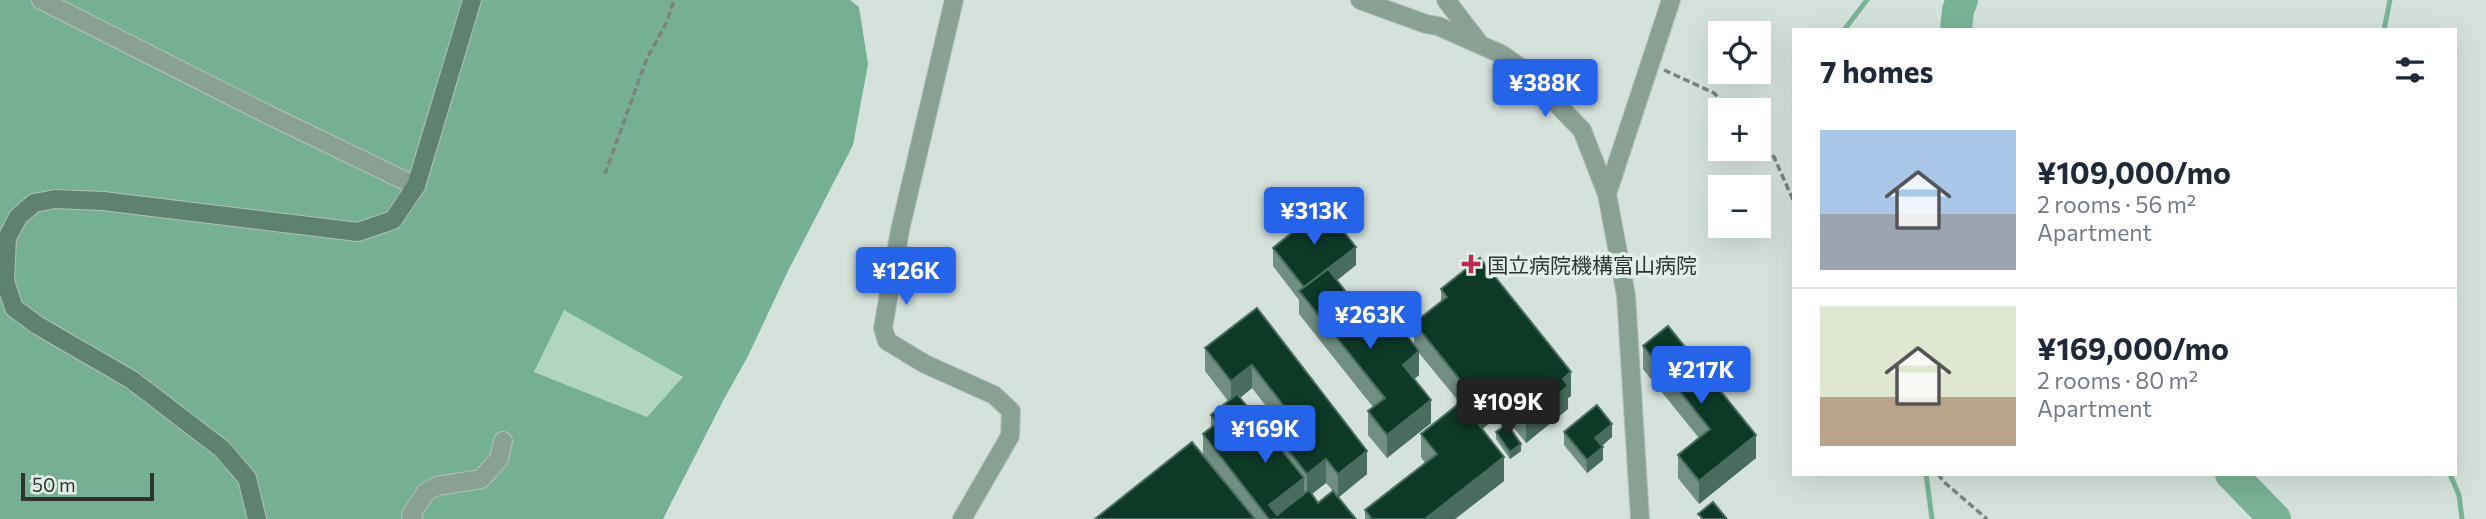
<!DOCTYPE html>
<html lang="en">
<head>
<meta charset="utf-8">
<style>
  body { margin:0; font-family:Commissioner,"Noto Sans JP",sans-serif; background:#f6f6f7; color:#1f2937; height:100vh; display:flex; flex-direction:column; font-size:26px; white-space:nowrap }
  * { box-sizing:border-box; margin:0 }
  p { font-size:23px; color:#747a83 }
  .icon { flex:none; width:38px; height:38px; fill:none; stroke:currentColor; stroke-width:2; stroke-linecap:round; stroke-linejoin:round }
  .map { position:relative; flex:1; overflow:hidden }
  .panel { position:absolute; left:1792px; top:28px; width:665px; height:448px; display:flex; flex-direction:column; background:#fff; border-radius:0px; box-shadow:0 7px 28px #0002 }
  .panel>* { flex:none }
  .controls { position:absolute; left:1708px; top:21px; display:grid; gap:14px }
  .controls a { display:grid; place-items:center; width:63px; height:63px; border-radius:0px; background:#fff; box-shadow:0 7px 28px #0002; font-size:35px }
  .scale { position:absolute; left:21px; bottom:18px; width:133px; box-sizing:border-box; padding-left:7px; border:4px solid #2e3330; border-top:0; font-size:19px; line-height:24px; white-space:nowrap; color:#2e3330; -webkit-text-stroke:5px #e2efe8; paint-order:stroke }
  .price { position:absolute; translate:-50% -60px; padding:0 16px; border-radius:7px; background:#2563eb; color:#fff; font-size:23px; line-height:46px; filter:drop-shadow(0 2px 4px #0008) }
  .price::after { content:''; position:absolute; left:50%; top:42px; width:21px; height:16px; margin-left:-10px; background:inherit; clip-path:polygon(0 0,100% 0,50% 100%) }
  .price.selected { background:#222; color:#fff }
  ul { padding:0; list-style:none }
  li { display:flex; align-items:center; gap:21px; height:175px; padding:0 28px }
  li+li { border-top:2px solid #e0e1e3 }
  li span { display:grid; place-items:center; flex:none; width:196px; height:140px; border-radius:0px; color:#555 }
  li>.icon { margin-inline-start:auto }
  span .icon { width:84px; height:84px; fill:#fffc; stroke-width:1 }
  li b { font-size:30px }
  h2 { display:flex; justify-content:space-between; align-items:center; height:84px; padding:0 28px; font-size:30px }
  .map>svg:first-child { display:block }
  .green { fill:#b0d6c2 }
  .forest { fill:#76b093; fill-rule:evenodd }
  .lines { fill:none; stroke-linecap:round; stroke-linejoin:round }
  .stream { stroke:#79b396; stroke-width:5 }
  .river { stroke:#79b396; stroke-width:32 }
  .street-casing { stroke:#b4bfb9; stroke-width:20 }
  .secondary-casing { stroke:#b4bfb9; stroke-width:20 }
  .path { stroke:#7b847f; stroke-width:3.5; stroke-dasharray:7 3.5; stroke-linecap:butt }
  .street { stroke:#88a193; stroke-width:18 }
  .secondary { stroke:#5d826f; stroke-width:18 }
  .wall { fill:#708e81; fill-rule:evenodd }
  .shaded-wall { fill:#486c5d }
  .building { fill:#0c3a27; stroke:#486c5d; stroke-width:2 }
  .poi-dot { fill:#bc2c50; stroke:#e2efe8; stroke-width:2.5 }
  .labels { text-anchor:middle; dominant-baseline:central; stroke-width:7; stroke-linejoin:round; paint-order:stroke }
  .poi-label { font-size:21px; fill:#2e3330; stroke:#e2efe8; text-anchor:start }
</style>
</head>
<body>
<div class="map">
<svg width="2486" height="519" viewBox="0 0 2486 519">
  <rect width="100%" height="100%" fill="#d5e2db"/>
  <path class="green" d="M563 309 684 377 647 417 534 372Z"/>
  <path class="forest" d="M0 0H850L859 7 868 64 853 145 786 275 748 356 724 399 663 519H0ZM564 310 683 377 647 417 534 372Z"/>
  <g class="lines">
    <path class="stream" d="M1844 30 1867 0
      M2384 30 2390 0
      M1926 474 1932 519
      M2450 474 2459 495 2462 519"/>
    <path class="river" d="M1956 30 1958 10 1962 0
      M2231 474 2275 519"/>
    <defs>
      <path id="street" d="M41 0 271 116 416 186
        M954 0 900 230 883 328 887 341 925 364 994 395 1011 411 1010 436 962 519
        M1360 0 1426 24 1438 26 1503 55 1525 71 1582 130 1607 194 1626 295 1640 519
        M1446 0 1479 43
        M1607 194 1671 0
        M413 519 411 515 426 492 437 486 481 479 499 459 503 441"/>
      <path id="secondary" d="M257 519 247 478 222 449 132 380 37 325 14 308 5 281 7 238 18 217 34 203 55 199 103 201 358 232 393 220 416 186 472 0"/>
    </defs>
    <use href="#street" class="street-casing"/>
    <use href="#secondary" class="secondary-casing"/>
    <path class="path" d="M1664 70 1714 93 1731 110
      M1759 139 1774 157 1794 202
      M605 174 647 58 667 22 674 0
      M1938 474 1944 482 1987 519"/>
    <use href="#street" class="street"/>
    <use href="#secondary" class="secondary"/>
  </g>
  <path class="wall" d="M1273 248 1356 265 1337 280 1381 336 1414 345V323L1441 301V289L1571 396 1568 398V409L1526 443 1502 413 1482 429 1504 481 1455 519H1365V510L1425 463 1421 457V434L1460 403 1419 353V375L1414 379 1431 423 1387 458 1368 435V411L1373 407 1299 314V300L1273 266Z
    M1257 308 1367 474 1338 497 1356 519H1095L1203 455V434L1211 428V415L1228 401 1205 371V348ZM1252 388 1286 432 1278 438V447L1240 398ZM1326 483 1333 491 1318 503 1311 494Z
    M1643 346 1756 458 1699 504 1678 478V455L1699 438 1643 369Z
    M1496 432 1521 451 1510 459 1496 439Z
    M1564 432 1612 437 1602 446 1603 460 1587 473 1564 445Z"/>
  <path class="shaded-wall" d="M1356 247V265L1309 303 1304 288Z
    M1419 351V375L1403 388V365Z
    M1252 365V388L1231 405V381Z
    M1571 372V396L1568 398V409L1526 443V420L1563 379Z
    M1502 390V413L1481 430V406Z
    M1431 400V423L1387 458V435Z
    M1612 424V437L1595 451V438Z
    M1756 435V458L1699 504V481Z
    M1521 444V451L1510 459V452Z
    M1603 447V460L1587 473V460Z
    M1367 451V474L1338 498V474Z
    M1504 457V481L1455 519H1425Z
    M1326 459V483L1307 498V474Z
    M1304 478V502L1269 519V505Z"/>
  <path class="building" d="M1324 207 1356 247 1304 287 1273 248Z
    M1480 258 1571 372 1563 379 1568 386 1526 420 1502 390 1481 406 1414 323 1447 297 1441 289Z
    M1328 269 1381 336 1397 323 1419 351 1403 365 1431 400 1387 435 1368 411 1385 398 1299 291Z
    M1257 308 1367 451 1338 474 1326 459 1307 474 1278 438 1297 423 1252 365 1231 381 1205 348Z
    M1668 326 1756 435 1699 481 1678 455 1710 429 1643 346Z
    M1237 394 1304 478 1269 505 1277 515 1309 490 1318 503 1333 491 1356 519H1269L1203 434 1217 423 1211 415Z
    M1461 402 1504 457 1425 519H1372L1365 510 1437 454 1421 434Z
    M1597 405 1612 424 1595 438 1603 447 1587 460 1564 432Z
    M1507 424 1521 444 1510 452 1496 432Z
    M1192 442 1255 519H1095Z
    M1713 502 1727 519H1703L1698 514Z"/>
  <path class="poi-dot" d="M1467.5 253.5h7v7h7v7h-7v7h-7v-7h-7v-7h7z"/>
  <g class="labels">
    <g class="poi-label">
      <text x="1487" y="264">国立病院機構富山病院</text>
    </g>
  </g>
</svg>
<div class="controls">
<a><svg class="icon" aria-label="locate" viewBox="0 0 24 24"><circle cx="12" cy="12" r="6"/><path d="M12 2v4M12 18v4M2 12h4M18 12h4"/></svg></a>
<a>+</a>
<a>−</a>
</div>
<div class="scale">50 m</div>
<b class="price" style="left:1545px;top:119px">¥388K</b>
<b class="price" style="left:1314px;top:247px">¥313K</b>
<b class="price" style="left:906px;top:307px">¥126K</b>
<b class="price" style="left:1370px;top:351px">¥263K</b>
<b class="price" style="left:1701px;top:406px">¥217K</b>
<b class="price selected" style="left:1508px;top:438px">¥109K</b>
<b class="price" style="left:1265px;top:465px">¥169K</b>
<section class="panel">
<h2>7 homes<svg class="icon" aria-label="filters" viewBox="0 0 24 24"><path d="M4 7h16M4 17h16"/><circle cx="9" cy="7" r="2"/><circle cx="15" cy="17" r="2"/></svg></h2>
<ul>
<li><span style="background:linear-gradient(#a9c7e8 60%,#9aa5b1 0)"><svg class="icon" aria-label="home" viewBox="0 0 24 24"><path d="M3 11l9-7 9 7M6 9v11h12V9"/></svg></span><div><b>¥109,000/mo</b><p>2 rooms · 56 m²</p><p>Apartment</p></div></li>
<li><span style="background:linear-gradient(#dfe7d0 65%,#b9a48a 0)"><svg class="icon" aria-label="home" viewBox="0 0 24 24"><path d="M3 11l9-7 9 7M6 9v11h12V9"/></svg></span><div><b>¥169,000/mo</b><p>2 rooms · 80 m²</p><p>Apartment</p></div></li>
</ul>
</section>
</div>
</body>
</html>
